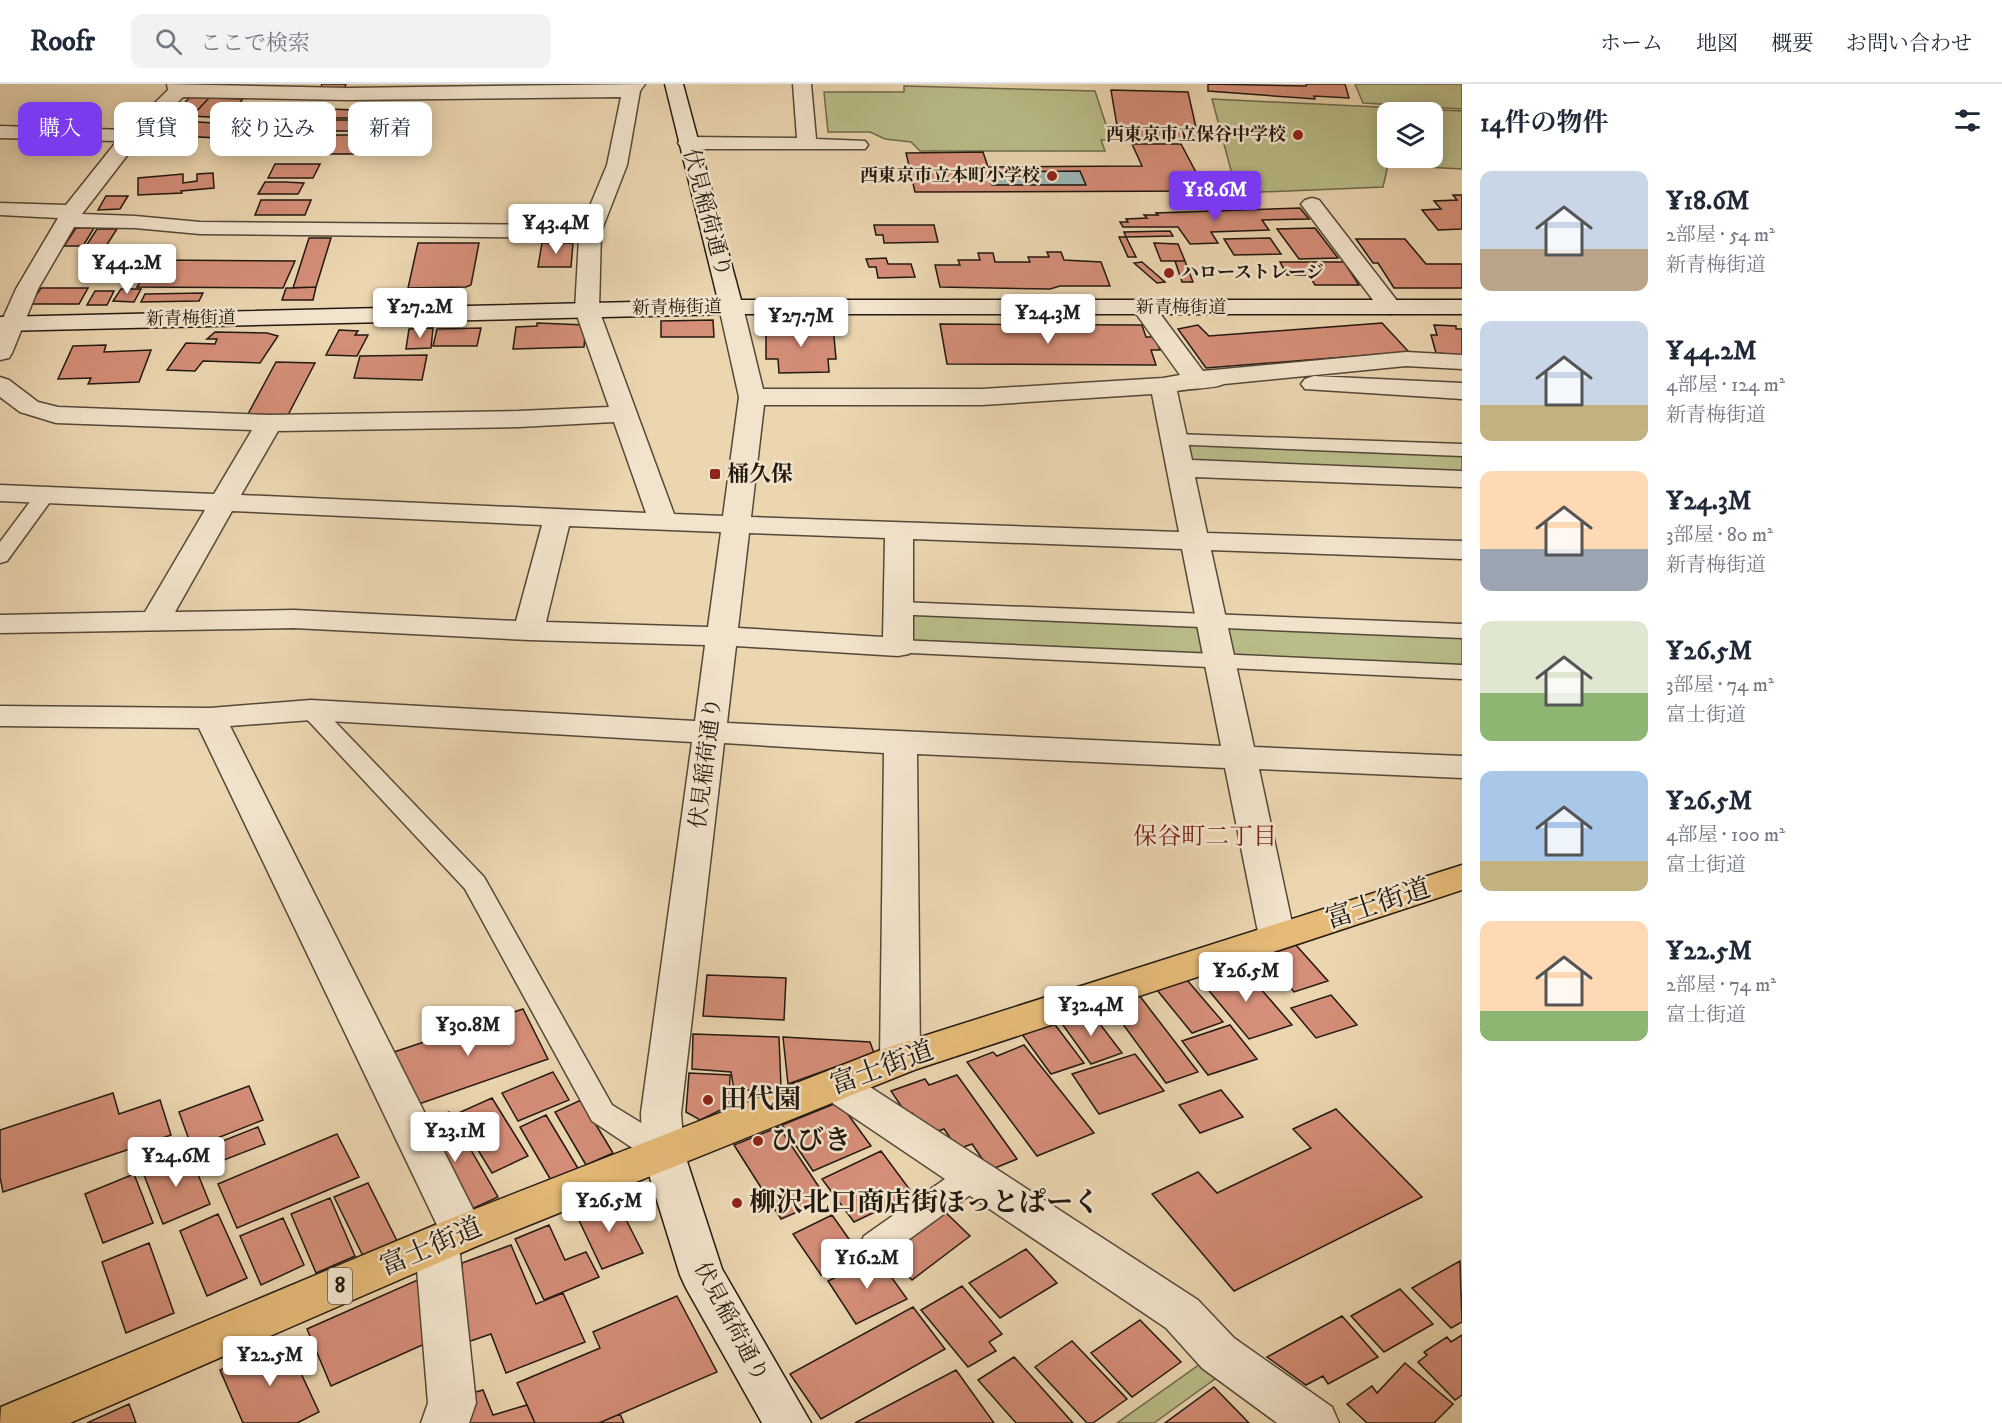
<!DOCTYPE html>
<html lang="ja">
<head>
<meta charset="utf-8">
<style>
  body { margin:0; font-family:"IM FELL DW Pica","Noto Serif JP",serif; background:#f2f2f3; color:#1f2937; height:100vh; display:flex; flex-direction:column; font-size:22px; white-space:nowrap }
  * { box-sizing:border-box; margin:0 }
  p { font-size:20px; color:#747a83 }
  .icon { flex:none; width:33px; height:33px; fill:none; stroke:currentColor; stroke-width:2; stroke-linecap:round; stroke-linejoin:round }
  .map { position:relative; flex:1; overflow:hidden }
  .sheet { display:flex; flex-direction:column; background:#fff; width:540px }
  .sheet>* { flex:none }
  .guide { position:absolute; left:18px; top:18px; width:570px; height:54px; display:flex; gap:12px }
  .buttons { position:absolute; left:1377px; top:18px; display:grid; gap:12px }
  .buttons a { display:grid; place-items:center; width:66px; height:66px; border-radius:12px; background:#fff; box-shadow:0 3px 15px #0003; font-size:30px }
  .price { position:absolute; translate:-50% -51px; padding:0 14px; border-radius:6px; background:#fff; color:#222; font-size:20px; line-height:39px; filter:drop-shadow(0 2px 3px #0008) }
  .price::after { content:''; position:absolute; left:50%; top:36px; width:18px; height:14px; margin-left:-9px; background:inherit; clip-path:polygon(0 0,100% 0,50% 100%) }
  .price.selected { background:#7c3aed; color:#fff }
  ul { padding:0; list-style:none }
  li { display:flex; align-items:center; gap:18px; height:150px; padding:0 18px }
  li span { display:grid; place-items:center; flex:none; width:168px; height:120px; border-radius:12px; color:#555 }
  li>.icon { margin-inline-start:auto }
  span .icon { width:72px; height:72px; fill:#fffc; stroke-width:1 }
  li b { font-size:26px }
  h2 { display:flex; justify-content:space-between; align-items:center; height:72px; padding:0 18px; font-size:26px }
  .pill { padding:0 21px; border-radius:12px; background:#fff; box-shadow:0 3px 15px #0003; font-size:21px; line-height:54px }
  .pill.selected { background:#7c3aed; color:#fff }
  header { display:flex; align-items:center; gap:36px; box-sizing:border-box; height:84px; padding:0 30px; background:#fff; border-bottom:2px solid #e0e1e3 }
  header strong { font-size:28px }
  nav { display:flex; gap:33px; margin-inline-start:auto; font-size:21px }
  .search { width:420px; height:54px; background:#f2f2f3; display:flex; align-items:center; gap:15px; box-sizing:border-box; padding:0 21px; border-radius:12px; color:#747a83; font-size:22px }
  main { display:flex; flex:1; min-height:0 }
  .map>svg:first-child { display:block }
  .green { fill:#babd89; stroke:#6e6b4d; stroke-width:1.5; fill-rule:evenodd }
  .water { fill:#9bb7b5; stroke:#6b7873; stroke-width:1.5 }
  .building { fill:#d58e78; stroke:#221911; stroke-width:1.5; fill-rule:evenodd }
  .lines { fill:none; stroke-linecap:round; stroke-linejoin:round }
  .lane-casing { stroke:#544839; stroke-width:3 }
  .street-casing { stroke:#544839; stroke-width:3 }
  .secondary-casing { stroke:#221911; stroke-width:3 }
  .primary-casing { stroke:#221911; stroke-width:3 }
  .lane { fill:#f2e4cc; fill-rule:evenodd }
  .street { fill:#f2e4cc; fill-rule:evenodd }
  .secondary { fill:#f2e4cc; fill-rule:evenodd }
  .primary { fill:#e6bb78; fill-rule:evenodd }
  .poi-dot { fill:#8f2418; stroke:#f2e4cc; stroke-width:2 }
  .labels { text-anchor:middle; dominant-baseline:central; stroke-width:5; stroke-linejoin:round; paint-order:stroke }
  .far-poi-label { font-size:18px; font-weight:bold; fill:#221911; stroke:#f2e4cc; text-anchor:end }
  .far-street-label { font-size:18px; fill:#221911; stroke:#f2e4cc }
  .shield { fill:#f2e4cc; stroke:#605649; stroke-width:1.5 }
  .shield-label { font-size:21px; font-weight:bold; fill:#221911 }
  .street-label { font-size:22px; fill:#221911; stroke:#f2e4cc }
  .poi-label { font-size:22px; font-weight:bold; fill:#221911; stroke:#f2e4cc; text-anchor:start }
  .neighbourhood-label { font-size:24px; fill:#7a1f14; stroke:#f2e4cc }
  .near-street-label { font-size:27px; fill:#221911; stroke:#f2e4cc }
  .near-poi-label { font-size:27px; font-weight:bold; fill:#221911; stroke:#f2e4cc; text-anchor:start }
</style>
</head>
<body>
<header>
<strong>Roofr</strong>
<div class="search"><svg class="icon" aria-label="search" viewBox="0 0 24 24"><circle cx="10" cy="10" r="6"/><path d="M15 15l6 6"/></svg>ここで検索</div>
<nav><a>ホーム</a><a>地図</a><a>概要</a><a>お問い合わせ</a></nav>
</header>
<main>
<div class="map">
<svg width="1462" height="1339" viewBox="0 0 1462 1339">
  <rect width="100%" height="100%" fill="#ebd6b0"/>
  <filter id="stains"><feTurbulence type="fractalNoise" baseFrequency=".00333" numOctaves="4"/><feColorMatrix values="0 0 0 0 .2 0 0 0 0 .09 0 0 0 0 .02 0 0 0 .5 -.17"/></filter>
  <radialGradient id="worn" r=".72"><stop offset=".6" stop-color="#630" stop-opacity="0"/><stop offset="1" stop-color="#630" stop-opacity=".3"/></radialGradient>
  <path class="green" d="M1355 0H1462V25L1363 19Z
    M904 2 1095 7 1111 56H1101L1105 67H920L911 58 885 55 870 48H828L824 8H904Z
    M1212 15 1462 27V85L1388 81 1383 103 1237 109ZM1388 28H1432V74H1388Z
    M1174 356 1462 366V395L1180 384Z
    M898 525 1462 547V588L898 563Z
    M1210 1273 1226 1287 1154 1339H1117Z"/>
  <path class="water" d="M1080 87 1086 101H992L988 88Z"/>
  <path class="building" d="M322 0H346L344 5H320Z
    M1208 0 1306 2V0H1345L1349 14 1314 12 1315 15 1208 7Z
    M1111 6 1188 8 1199 57 1119 54Z
    M190 13 209 14 192 32H172Z
    M209 14 243 15 226 34 192 32Z
    M329 25 354 26 353 27 359 28 355 34H324Z
    M320 36H360L356 47H315Z
    M183 37 308 45 295 59 169 51Z
    M309 51H380L372 70H301Z
    M1132 60H1181L1206 107 915 108 906 69 983 68 988 83 1142 82ZM1080 87 1086 101H992L988 88Z
    M275 80H320L313 94H268Z
    M213 89 214 104 181 107 182 109 138 111V94L183 90V99L197 97V90Z
    M265 98H284L304 99 298 110H258Z
    M1453 111H1462V145L1438 146 1422 126 1441 125 1434 117 1457 116Z
    M106 112H128L120 125 98 126Z
    M261 116H311L305 131H255Z
    M1300 124 1309 135 1262 136 1269 146 1211 148 1218 159 1190 160 1178 143H1123L1120 138H1128L1126 135 1147 134 1144 131H1158L1156 129Z
    M874 141H934L938 158 884 159 883 151H876Z
    M76 144H94L83 162H64Z
    M1315 144 1338 174 1299 175 1277 145Z
    M97 145H117L106 162H86Z
    M1170 147 1173 152 1126 153 1124 148Z
    M1119 153H1126L1136 173H1128Z
    M309 154H331L316 203 293 204Z
    M1270 154 1281 170 1234 171 1224 155Z
    M1356 155H1405L1426 180H1462V204H1394L1378 179H1373Z
    M418 159H479L471 201 466 203 408 204Z
    M542 159H573L571 183H538Z
    M1154 159 1178 160 1185 177H1161Z
    M1047 168H1061L1064 176 1101 178 1110 202H1060L1050 205 940 203 935 181H960L958 176H980L978 169H993L995 178H1030L1028 173H1049Z
    M886 174 888 180H911L915 193 878 194 876 183H869L866 175Z
    M154 176 295 177 283 204 137 203Z
    M1175 177H1185L1193 198H1182Z
    M1142 178 1165 198 1157 199 1134 179Z
    M1280 178H1344L1359 201H1315L1309 191H1287Z
    M316 203 313 216H282L286 204Z
    M41 204H88L79 220H30Z
    M121 205H141L134 218 113 217Z
    M95 207H114L107 221H87Z
    M203 209 199 217 141 218 145 210Z
    M713 236 714 253H661V237Z
    M537 239 586 241 584 263 513 265 516 243 537 242Z
    M1382 239 1409 268 1206 284 1178 245 1198 241 1209 252Z
    M940 240 1142 241 1146 253H1155L1160 266H1151L1156 281 947 280Z
    M766 241 833 242 836 275H828L829 288 779 289 778 275H766Z
    M1434 241 1456 242V245H1462V271L1436 269 1431 251H1437Z
    M433 244 431 264 406 265 409 245Z
    M481 244 477 262H433L437 245Z
    M339 246 358 247 355 251H368L357 272 326 271Z
    M215 248 267 249 278 252 260 279 203 277 195 287 167 286 186 259 215 260 217 255H207Z
    M106 261 104 268 151 266 139 298 88 300 91 294 58 295 73 262Z
    M427 271 422 296 354 294 360 272Z
    M276 278 315 279 288 331 248 330Z
    M1295 860 1328 897 1294 908 1263 871Z
    M1242 883 1292 941 1249 955 1201 897Z
    M707 891 786 894 784 936 703 932Z
    M1187 896 1223 938 1192 949 1157 906Z
    M1139 911 1198 988 1166 999 1109 921Z
    M1331 911 1357 941 1316 954 1291 924Z
    M523 925 548 975 413 1022 391 969Z
    M1090 927 1122 969 1091 980 1060 937Z
    M1053 938 1084 979 1051 990 1021 949Z
    M1230 941 1257 975 1208 991 1182 957Z
    M693 950 779 953 781 1003 769 1006H734L731 988 692 985Z
    M783 953 870 958 874 969 788 1000Z
    M1024 961 1094 1049 1037 1072 967 978 993 968 997 972Z
    M1135 970 1164 1007 1099 1030 1072 990Z
    M553 988 569 1016 518 1037 502 1009Z
    M689 989 730 991 729 1022 700 1036 686 1028Z
    M957 991 1017 1075 990 1086 972 1060 958 1065 944 1045 927 1051 912 1029 907 1031 891 1007 925 995 929 1001Z
    M249 1002 263 1036 192 1064 179 1028Z
    M1221 1006 1243 1033 1200 1049 1179 1021Z
    M113 1009 119 1030 160 1016 171 1051 3 1108 0 1093V1046Z
    M492 1014 528 1072 492 1089 456 1030Z
    M581 1016 613 1069 586 1081 555 1028Z
    M839 1018 871 1062 813 1087 782 1041Z
    M1336 1025 1422 1113 1234 1207 1152 1110 1198 1088 1217 1109 1311 1064 1293 1045Z
    M449 1028 498 1113 461 1130 413 1043Z
    M546 1031 579 1086 552 1098 520 1043Z
    M258 1043 265 1060 206 1083 200 1066Z
    M779 1043 827 1115 781 1135 734 1061Z
    M337 1050 359 1093 237 1144 218 1100Z
    M881 1067 913 1110 854 1138 822 1095Z
    M189 1068 210 1120 163 1140 142 1086Z
    M134 1090 153 1139 103 1159 85 1110Z
    M368 1099 397 1157 363 1172 334 1113Z
    M614 1112 643 1169 602 1185 575 1128Z
    M330 1114 355 1172 316 1189 291 1130Z
    M942 1125 970 1152 912 1196 883 1168Z
    M218 1130 247 1194 207 1212 180 1147Z
    M832 1131 861 1172 821 1191 793 1150Z
    M283 1134 304 1181 261 1201 240 1152Z
    M549 1141 565 1176 586 1168 599 1193 544 1216 515 1155Z
    M149 1159 174 1229 126 1249 102 1178Z
    M511 1161 536 1220 563 1209 585 1258 506 1289 491 1250 462 1260V1179Z
    M1026 1165 1057 1199 1000 1234 969 1199Z
    M877 1173 907 1215 856 1240 828 1197Z
    M1460 1177 1462 1238 1451 1244 1412 1204Z
    M422 1194 429 1258 331 1302 307 1245Z
    M962 1202 1002 1250 989 1258 996 1267 968 1283 921 1226Z
    M1400 1205 1433 1240 1384 1268 1351 1232Z
    M677 1212 717 1288 599 1339H535L517 1299 600 1264 593 1248Z
    M913 1223 945 1265 821 1335 790 1290Z
    M1342 1232 1378 1273 1328 1300 1323 1292 1306 1301 1267 1273Z
    M1140 1236 1181 1278 1132 1313 1091 1269Z
    M1462 1251V1311L1455 1316 1418 1278 1427 1271 1424 1268 1447 1253 1451 1258Z
    M285 1255 319 1328 297 1339H243L220 1286Z
    M1072 1257 1127 1315 1093 1339H1087L1035 1283Z
    M1014 1273 1073 1339H1016L978 1296Z
    M1405 1279 1453 1320 1434 1339H1367L1347 1320 1372 1302 1377 1309Z
    M956 1286 994 1339H855Z
    M1214 1303 1249 1339H1165Z
    M483 1306 493 1331 527 1321 535 1339H457L461 1312Z
    M129 1320 136 1339H87Z
    M620 1330 624 1339H599Z"/>
  <g class="lines">
    <defs>
      <path id="lane" d="M1174 350 1462 360V372L1167 360 1164 356 1167 352Z
        M45 405 52 407 55 411 7 477 0 479V458L38 407Z
        M898 518 1462 540V554L890 530 887 525 890 520Z
        M898 556 1462 581V595L890 568 887 563 890 558Z
        M311 619 319 621 484 793 612 1021 674 1059 678 1068 674 1077 663 1080 652 1077 592 1037 465 805 303 631 299 626 303 621Z
        M973 1079 984 1083 988 1092 984 1101 886 1172 875 1175 864 1172 859 1162 864 1152 962 1083Z"/>
      <path id="street" d="M167 0 347 4 645 0 640 7 627 81 601 148 599 226 674 430 723 432 739 313 719 223 723 218 731 216 739 218 743 223 763 305H982L1163 294 1180 291 1132 224 1136 219 1144 217 1152 219 1203 287 1406 268 1462 271V285L1406 282 1224 300C1214 305 1190 304 1177 307L1192 376 1462 387V403L1195 393 1207 449 1462 457V475L1211 466 1254 663 1462 672V694L1259 685 1295 853 1290 862 1277 866 1264 862 1259 853 1225 684 917 670 920 975 914 986 900 990 886 986 880 975 884 669 724 659 681 1029 684 1068 678 1080 663 1085 648 1080 642 1068 641 1029 692 658 311 636 230 642 477 1133 470 1146 454 1151 459 1161 476 1319 469 1339H421L428 1319 415 1161 422 1148 438 1143 199 644 0 642V622L210 624 311 616 695 637 705 561 529 556 294 544 0 549V531L145 528 205 426 0 417V401L214 410 252 346 56 339 20 328 0 313V293L9 296 38 318 58 323 269 331 519 327 609 323 575 226 579 154 200 150 135 144 74 143 38 205 12 269 9 274 0 276V241L16 205 58 134 0 131V119L66 121 117 57 0 54V42L127 46 168 6ZM183 13 347 16 621 13 607 81 582 141 200 138 135 132 82 130 139 56ZM1152 310 1179 448 751 433 764 321H982ZM614 338 646 429 241 411 278 347 519 343ZM232 427 542 441 516 537 294 526 175 528ZM569 442 721 448 708 543 546 538ZM749 449 885 454 883 553 738 544ZM913 455 1182 465 1221 662 727 639 736 562 898 572 909 570 913 563Z
        M793 0H811L816 55 865 57 868 61 865 65H688L681 63 678 59 681 55 688 53 797 54Z
        M1312 114 1319 116 1398 218 1402 223 1398 228 1390 230 1382 228 1301 120 1305 116Z
        M1314 292 1462 299V315L1305 305 1301 300 1305 295Z
        M836 985 850 990 1198 1216 1234 1254 1332 1323 1339 1339H1277L1202 1284 1166 1244 822 1012 816 1001 822 990Z"/>
      <path id="secondary" d="M665 0H683L741 216H1462V230H731L0 247V233L718 216Z
        M663 1051 678 1056 684 1068 722 1185 811 1339H762L686 1204 680 1191 642 1068 648 1056Z"/>
      <path id="primary" d="M1462 781V806L914 986 477 1162 70 1339H0L1 1323 447 1136 886 964Z"/>
    </defs>
    <use href="#lane" class="lane-casing"/>
    <use href="#street" class="street-casing"/>
    <use href="#secondary" class="secondary-casing"/>
    <use href="#primary" class="primary-casing"/>
    <use href="#lane" class="lane"/>
    <use href="#street" class="street"/>
    <use href="#secondary" class="secondary"/>
    <use href="#primary" class="primary"/>
  </g>
  <g class="poi-dot">
    <circle cx="1298" cy="51" r="6"/>
    <circle cx="1052" cy="92" r="6"/>
    <circle cx="1169" cy="189" r="6"/>
    <rect x="709" y="384" width="12" height="12" rx="3"/>
    <circle cx="708" cy="1016" r="6"/>
    <circle cx="758" cy="1057" r="6"/>
    <circle cx="737" cy="1119" r="6"/>
  </g>
  <g class="labels">
    <g class="far-poi-label">
      <text x="1286" y="51">西東京市立保谷中学校</text>
      <text x="1040" y="92">西東京市立本町小学校</text>
      <text x="1181" y="189" text-anchor="start">ハローストレージ</text>
    </g>
    <g class="far-street-label">
      <text transform="translate(677 224) rotate(-1)">新青梅街道</text>
      <text x="1181" y="224">新青梅街道</text>
      <text transform="translate(191 235) rotate(-1)">新青梅街道</text>
    </g>
    <rect class="shield" x="328" y="1184" width="24" height="36" rx="4.5"/>
    <g class="shield-label">
      <text x="340" y="1202">8</text>
    </g>
    <g class="street-label">
      <text transform="translate(707 129) rotate(75)">伏見稲荷通り</text>
      <text transform="translate(706 679) rotate(-83)">伏見稲荷通り</text>
      <text transform="translate(731 1238) rotate(62)">伏見稲荷通り</text>
    </g>
    <g class="poi-label">
      <text x="727" y="390">桶久保</text>
    </g>
    <g class="neighbourhood-label">
      <text x="1205" y="753">保谷町二丁目</text>
    </g>
    <g class="near-street-label">
      <text transform="translate(1378 820) rotate(-18)">富士街道</text>
      <text transform="translate(882 984) rotate(-20)">富士街道</text>
      <text transform="translate(431 1163) rotate(-23)">富士街道</text>
    </g>
    <g class="near-poi-label">
      <text x="720" y="1016">田代園</text>
      <text x="770" y="1057">ひびき</text>
      <text x="749" y="1119">柳沢北口商店街ほっとぱーく</text>
    </g>
  </g>
  <rect width="100%" height="100%" filter="url(#stains)"/>
  <rect width="100%" height="100%" fill="url(#worn)"/>
</svg>
<div class="buttons">
<a><svg class="icon" aria-label="layers" viewBox="0 0 24 24"><path d="M12 4l9 5-9 5-9-5zM3 14l9 5 9-5"/></svg></a>
</div>
<b class="price selected" style="left:1215px;top:138px">¥18.6M</b>
<b class="price" style="left:556px;top:171px">¥43.4M</b>
<b class="price" style="left:127px;top:211px">¥44.2M</b>
<b class="price" style="left:420px;top:255px">¥27.2M</b>
<b class="price" style="left:1048px;top:261px">¥24.3M</b>
<b class="price" style="left:801px;top:264px">¥27.7M</b>
<b class="price" style="left:1246px;top:919px">¥26.5M</b>
<b class="price" style="left:1091px;top:953px">¥32.4M</b>
<b class="price" style="left:468px;top:973px">¥30.8M</b>
<b class="price" style="left:455px;top:1079px">¥23.1M</b>
<b class="price" style="left:176px;top:1104px">¥24.6M</b>
<b class="price" style="left:609px;top:1149px">¥26.5M</b>
<b class="price" style="left:867px;top:1206px">¥16.2M</b>
<b class="price" style="left:270px;top:1303px">¥22.5M</b>
<div class="guide">
<a class="pill selected">購入</a>
<a class="pill">賃貸</a>
<a class="pill">絞り込み</a>
<a class="pill">新着</a>
</div>
</div>
<section class="sheet">
<h2>14件の物件<svg class="icon" aria-label="filters" viewBox="0 0 24 24"><path d="M4 7h16M4 17h16"/><circle cx="9" cy="7" r="2"/><circle cx="15" cy="17" r="2"/></svg></h2>
<ul>
<li><span style="background:linear-gradient(#c9d6e8 65%,#b9a48a 0)"><svg class="icon" aria-label="home" viewBox="0 0 24 24"><path d="M3 11l9-7 9 7M6 9v11h12V9"/></svg></span><div><b>¥18.6M</b><p>2部屋 · 54 m²</p><p>新青梅街道</p></div></li>
<li><span style="background:linear-gradient(#c9d6e8 70%,#c2b280 0)"><svg class="icon" aria-label="home" viewBox="0 0 24 24"><path d="M3 11l9-7 9 7M6 9v11h12V9"/></svg></span><div><b>¥44.2M</b><p>4部屋 · 124 m²</p><p>新青梅街道</p></div></li>
<li><span style="background:linear-gradient(#ffd9b3 65%,#9aa5b1 0)"><svg class="icon" aria-label="home" viewBox="0 0 24 24"><path d="M3 11l9-7 9 7M6 9v11h12V9"/></svg></span><div><b>¥24.3M</b><p>3部屋 · 80 m²</p><p>新青梅街道</p></div></li>
<li><span style="background:linear-gradient(#dfe7d0 60%,#8fb573 0)"><svg class="icon" aria-label="home" viewBox="0 0 24 24"><path d="M3 11l9-7 9 7M6 9v11h12V9"/></svg></span><div><b>¥26.5M</b><p>3部屋 · 74 m²</p><p>富士街道</p></div></li>
<li><span style="background:linear-gradient(#a9c7e8 75%,#c2b280 0)"><svg class="icon" aria-label="home" viewBox="0 0 24 24"><path d="M3 11l9-7 9 7M6 9v11h12V9"/></svg></span><div><b>¥26.5M</b><p>4部屋 · 100 m²</p><p>富士街道</p></div></li>
<li><span style="background:linear-gradient(#ffd9b3 75%,#8fb573 0)"><svg class="icon" aria-label="home" viewBox="0 0 24 24"><path d="M3 11l9-7 9 7M6 9v11h12V9"/></svg></span><div><b>¥22.5M</b><p>2部屋 · 74 m²</p><p>富士街道</p></div></li>
</ul>
</section>
</main>
</body>
</html>
